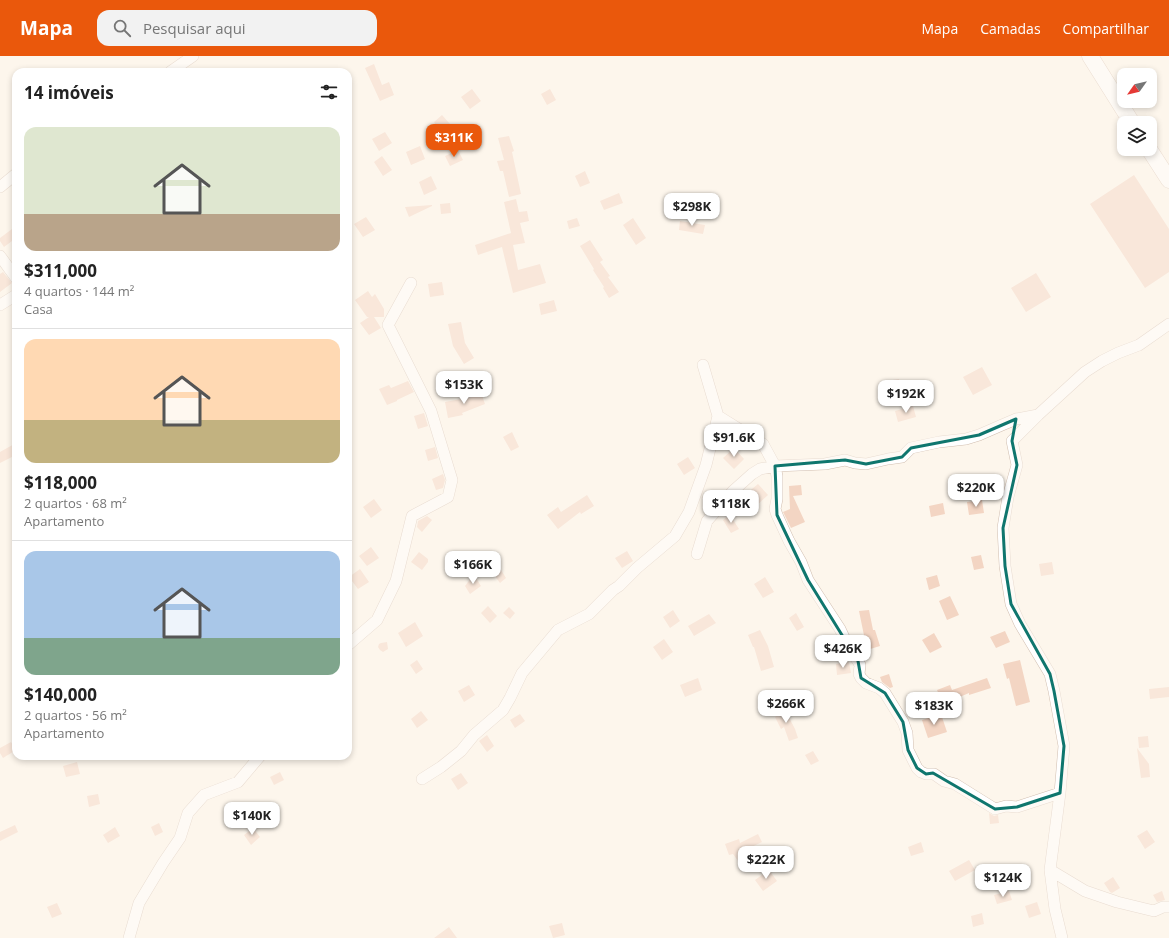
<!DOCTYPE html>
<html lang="pt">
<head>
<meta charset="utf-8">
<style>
  body { margin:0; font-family:"Open Sans",sans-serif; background:#f2f2f2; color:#222; height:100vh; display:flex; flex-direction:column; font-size:15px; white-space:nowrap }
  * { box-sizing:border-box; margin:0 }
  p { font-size:13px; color:#767676 }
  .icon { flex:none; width:22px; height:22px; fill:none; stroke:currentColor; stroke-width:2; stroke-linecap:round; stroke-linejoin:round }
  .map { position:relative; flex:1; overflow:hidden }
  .details { position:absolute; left:12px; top:12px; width:340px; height:692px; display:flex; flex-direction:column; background:#fff; border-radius:12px; box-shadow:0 2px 6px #0003 }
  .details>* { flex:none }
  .needle { width:26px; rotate:236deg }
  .controls { position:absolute; left:1117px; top:12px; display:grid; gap:8px }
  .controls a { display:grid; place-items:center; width:40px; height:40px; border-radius:8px; background:#fff; box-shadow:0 2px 6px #0003; font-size:20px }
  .price { position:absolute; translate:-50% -34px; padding:0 9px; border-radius:8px; background:#fff; color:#222; font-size:13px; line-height:26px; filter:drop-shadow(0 1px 2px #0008) }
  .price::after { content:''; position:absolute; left:50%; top:24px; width:12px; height:9px; margin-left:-6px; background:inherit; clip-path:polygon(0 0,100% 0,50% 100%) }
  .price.active { background:#ea580c; color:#fff }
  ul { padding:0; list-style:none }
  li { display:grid; align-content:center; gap:8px; height:212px; padding:0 12px }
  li+li { border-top:1px solid #e0e0e0 }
  li span { display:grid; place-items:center; height:124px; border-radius:12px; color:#555 }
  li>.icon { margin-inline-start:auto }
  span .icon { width:72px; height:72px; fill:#fffc; stroke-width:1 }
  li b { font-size:17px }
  h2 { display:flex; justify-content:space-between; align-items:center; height:48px; padding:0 12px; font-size:17px }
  header { display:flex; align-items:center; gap:24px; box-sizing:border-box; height:56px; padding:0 20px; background:#ea580c; color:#fff }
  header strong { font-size:19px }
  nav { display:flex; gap:22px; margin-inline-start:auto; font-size:14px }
  .search { width:280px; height:36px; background:#f2f2f2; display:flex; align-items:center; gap:10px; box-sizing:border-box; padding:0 14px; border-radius:12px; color:#767676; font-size:15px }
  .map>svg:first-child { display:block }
  .building { fill:#f3d5c3 }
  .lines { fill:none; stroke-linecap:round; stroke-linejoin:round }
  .street-casing { stroke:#d1beb0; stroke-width:12 }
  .secondary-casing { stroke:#d6c0b0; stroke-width:17 }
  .street { stroke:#fff; stroke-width:11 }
  .secondary { stroke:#fff; stroke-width:16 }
  .marked { fill:none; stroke:#0f766e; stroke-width:3; stroke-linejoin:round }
</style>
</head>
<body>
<header>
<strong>Mapa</strong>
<div class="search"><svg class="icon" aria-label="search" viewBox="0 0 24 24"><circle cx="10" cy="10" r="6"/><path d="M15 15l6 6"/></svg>Pesquisar aqui</div>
<nav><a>Mapa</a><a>Camadas</a><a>Compartilhar</a></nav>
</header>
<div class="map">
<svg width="1169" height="882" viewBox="0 0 1169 882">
  <rect width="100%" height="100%" fill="#fdf6ec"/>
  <path class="building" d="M374 8 382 29 389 26 394 39 380 45 365 12Z
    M472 33 481 45 470 53 461 41Z
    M550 33 556 44 547 49 541 38Z
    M442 59 450 68 441 76 434 66Z
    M385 76 392 87 379 95 372 83Z
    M509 80 514 95 512 96 521 138 509 141 503 115H500L497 105 504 104 498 82Z
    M420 90 425 103 411 109 406 96Z
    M458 94 463 104 450 110 445 100Z
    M382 100 392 114 383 120 374 106Z
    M585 115 590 127 580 131 575 120Z
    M1134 119 1169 173V216L1145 232 1090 148Z
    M431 120 437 133 424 139 419 126Z
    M619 137 623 147 604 154 600 145Z
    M516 143 519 156 527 155 529 165 520 167 525 187 513 189 518 214 540 208 546 227 513 237 502 191 478 199 475 189 511 177 504 146Z
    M450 147 451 157 441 158 440 148Z
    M432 149V150L409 161 405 151Z
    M366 161 375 174 363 181 354 168Z
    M577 162 580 170 569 173 567 165Z
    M633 162 646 182 636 189 623 169Z
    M680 165 705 169 703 178 679 174Z
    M16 170V182L4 191 0 185V182Z
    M590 184 603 204 600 206 610 220 608 221 619 236 609 242 603 232 604 231 593 214 594 213 580 190Z
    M3 216 12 227 0 236V218Z
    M1036 217 1051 241 1026 256 1011 232Z
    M442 226 444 239 430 241 428 228Z
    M368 235 372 241 375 238 384 253V261H374L381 272 369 279 360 267 369 261H367L355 244Z
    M554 244 557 255 541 259 539 248Z
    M461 266 465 287 474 302 464 308 453 290 448 268Z
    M982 311 992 329 973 339 963 321Z
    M899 323 901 333 888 335 886 325Z
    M408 325 414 336 397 344V345L387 349 379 333 389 329 391 332Z
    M481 336 485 348 462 357 463 359 448 362 445 346 472 341 471 339Z
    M913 350 916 361 898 366 895 355Z
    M424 357 428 370 418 373 414 360Z
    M512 376 519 391 511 395 503 381Z
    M16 387V399L0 407V396Z
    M435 391 438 402 428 405 425 394Z
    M734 392 744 403 734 413 723 402Z
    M688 401 695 412 684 419 677 408Z
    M443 418 445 424 443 432 436 434 432 423Z
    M758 428 768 439 756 450 746 438Z
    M801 429 802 439 793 440 805 466 791 472 783 456 790 453 789 430Z
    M709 436 716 444 709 451 702 441Z
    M587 439 594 450 581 458 580 456 558 473 547 459 558 451 561 456Z
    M374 443 382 454 371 462 363 451Z
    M982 444 984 457 969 459 967 446Z
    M943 447 945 458 931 461 929 450Z
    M730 459 739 473 731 477 723 464Z
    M427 460 432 464 422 476 417 471 418 465Z
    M371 491 379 502 367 510 359 500Z
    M627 495 633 505 622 512 615 502Z
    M419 496 428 503V506L422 514 411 506Z
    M981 499 984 512 974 514 971 501Z
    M1052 506 1054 518 1041 520 1039 508Z
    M360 513 369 526 358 533 349 521Z
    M501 514 506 522 500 527 494 519Z
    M937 519 940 530 929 534 926 522Z
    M765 521 774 536 763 542 754 528Z
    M471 522H476L481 530 470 538 465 530Z
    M950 540 959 559 947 564 939 545Z
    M488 550 497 560 490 567 481 557Z
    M509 551 515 557 510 563 503 557Z
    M673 554 680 565 670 572 663 561Z
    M869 554 873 574H875L880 590 867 594 859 555Z
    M796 557 804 571 797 575 789 562Z
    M709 558 716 567 694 580 688 570Z
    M415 566 423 580 406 591 398 577Z
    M760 574 768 590 774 611 761 615 754 591H753L748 579Z
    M1005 575 1010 586 996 592 990 581Z
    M934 577 942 591 930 597 922 584Z
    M664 583 673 596 662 604 653 591Z
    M834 583 838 587V591L829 596 825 589Z
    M387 586 388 593 383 596 380 594 378 591 379 588 381 587Z
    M417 604 423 613 416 618 410 609Z
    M1020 604 1030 646 1016 650 1009 622 1007 623 1003 608Z
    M849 606 851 617 837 619 836 608Z
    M889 618 893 631 890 632 882 626 880 621Z
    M698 622 702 634 685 641 680 629Z
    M987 622 991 632 969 639V637L943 648 937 634 950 629 952 634Z
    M469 629 475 639 464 646 458 635Z
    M1169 631V641L1150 643 1149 633Z
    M783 650 795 673 798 682 789 685 784 671 781 673 775 661 780 658 778 652Z
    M421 655 428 664 417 672 411 663Z
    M520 658 525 665 515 672 510 664Z
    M941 658 947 676 928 682 922 664Z
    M487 679 494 690 487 696 479 685Z
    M1148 680 1149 691 1139 692 1138 681Z
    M11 686 16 694 3 702 0 697V692Z
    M1137 692 1149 708 1150 721 1141 722Z
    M813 695 819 705 811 709 805 699Z
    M77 706 80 718 66 721 63 710Z
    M280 716 284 724 274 729 270 721Z
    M461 717 468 727 458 734 451 723Z
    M98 738 100 748 89 751 87 740Z
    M989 757 994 760 998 759 999 767 990 768Z
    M159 767 163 776 155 780 151 771Z
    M15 769 18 776 0 785V776Z
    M115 771 120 780 108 787 103 779Z
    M253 772 260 781 251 789 244 779Z
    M1147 774 1155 786 1145 793 1137 780Z
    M758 778 762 786 743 795 746 816 733 798 729 799 725 788 739 783 740 787Z
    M921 786 924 796 911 800 908 791Z
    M969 804 975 814 955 825 949 815Z
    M769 814 777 825 763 835 755 824Z
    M1113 821 1120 832 1112 837 1110 836 1104 827Z
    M1009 835 1012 844 997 848 994 839Z
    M1162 835 1165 844 1157 846 1153 839Z
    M1037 846 1041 858 1029 862 1025 850Z
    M57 847 62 858 52 862 47 851Z
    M982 857 984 868 973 871 971 860Z
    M562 867 565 879 553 882 549 870Z
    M449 871 457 882H434Z"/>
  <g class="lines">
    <defs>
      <path id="street" d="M170 16 193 0
        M0 131 16 118
        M0 200 16 222
        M0 249 16 239
        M703 309 718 360 763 388 775 410 777 420V443L775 453 777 459 789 485 801 506 808 524 840 573 849 592 858 605 860 609 859 618 861 622 866 627 879 632 885 637 903 666 907 677 908 694 917 712 921 716 926 718H934L944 725 955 728 995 753 1006 750 1017 751 1060 737
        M697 498 707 465 733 435 752 418 760 413 775 410 825 408 845 404 855 407 866 408 888 403 902 401 911 392 939 386 966 383 979 379 1002 369 1016 363 1038 359
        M348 589 377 564 396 525 412 460 448 441 452 424 431 355 388 269 411 227
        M422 723 441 711 461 695 474 679 503 654 510 642 522 617 558 574 589 558 613 534 619 530 637 512 675 480 689 456 706 409 718 360
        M1050 814 1085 835 1117 846 1154 855 1163 851H1169
        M129 882 139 847 163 807 180 782 188 757 204 739 238 726 260 700
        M1062 882 1055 853 1050 814 1060 737 1064 690 1054 635 1050 618 1020 568 1011 548 1005 510 1003 472 1008 441 1017 409 1012 385 1038 359 1085 316 1102 305 1118 297 1139 289 1169 268"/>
      <path id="secondary" d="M1090 0 1132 67
        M1149 93 1169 124"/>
    </defs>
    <use href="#street" class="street-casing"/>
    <use href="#secondary" class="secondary-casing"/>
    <use href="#street" class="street"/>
    <use href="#secondary" class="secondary"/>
  </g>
  <path d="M0 0H1169V882H0ZM1016 363 1012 385 1017 409 1003 472 1005 510 1011 548 1050 618 1054 635 1064 690 1060 737 1017 751 995 753 933 717 926 718 917 712 908 694 903 666 885 637 861 622 858 605 808 524 777 459 775 410 845 404 866 408 902 401 911 392 979 379Z" fill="#fdf6ec" fill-opacity=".55" fill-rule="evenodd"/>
  <path class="marked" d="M1016 363 1012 385 1017 409 1003 472 1005 510 1011 548 1050 618 1054 635 1064 690 1060 737 1017 751 995 753 933 717 926 718 917 712 908 694 903 666 885 637 861 622 858 605 808 524 777 459 775 410 845 404 866 408 902 401 911 392 979 379Z"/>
</svg>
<div class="controls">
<a><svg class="needle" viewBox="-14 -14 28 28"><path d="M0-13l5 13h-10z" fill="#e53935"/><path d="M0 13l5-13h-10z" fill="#767676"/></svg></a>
<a><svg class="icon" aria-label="layers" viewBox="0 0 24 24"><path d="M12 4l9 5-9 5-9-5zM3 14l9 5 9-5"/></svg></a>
</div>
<b class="price active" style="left:454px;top:102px">$311K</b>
<b class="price" style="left:692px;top:171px">$298K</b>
<b class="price" style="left:464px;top:349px">$153K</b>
<b class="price" style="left:906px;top:358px">$192K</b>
<b class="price" style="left:734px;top:402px">$91.6K</b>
<b class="price" style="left:976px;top:452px">$220K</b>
<b class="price" style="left:731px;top:468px">$118K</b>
<b class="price" style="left:473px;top:529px">$166K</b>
<b class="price" style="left:843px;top:613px">$426K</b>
<b class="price" style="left:786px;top:668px">$266K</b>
<b class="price" style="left:934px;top:670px">$183K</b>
<b class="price" style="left:252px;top:780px">$140K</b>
<b class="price" style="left:766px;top:824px">$222K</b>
<b class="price" style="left:1003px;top:842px">$124K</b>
<section class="details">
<h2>14 imóveis<svg class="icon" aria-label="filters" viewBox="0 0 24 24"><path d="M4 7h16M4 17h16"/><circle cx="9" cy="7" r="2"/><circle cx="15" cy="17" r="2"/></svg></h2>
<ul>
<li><span style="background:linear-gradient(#dfe7d0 70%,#b9a48a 0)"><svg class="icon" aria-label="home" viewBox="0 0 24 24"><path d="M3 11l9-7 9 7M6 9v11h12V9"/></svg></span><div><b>$311,000</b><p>4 quartos · 144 m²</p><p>Casa</p></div></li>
<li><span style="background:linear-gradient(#ffd9b3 65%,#c2b280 0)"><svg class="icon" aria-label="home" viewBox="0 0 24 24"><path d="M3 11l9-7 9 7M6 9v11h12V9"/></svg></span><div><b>$118,000</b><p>2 quartos · 68 m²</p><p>Apartamento</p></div></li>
<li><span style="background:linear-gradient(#a9c7e8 70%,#7fa58c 0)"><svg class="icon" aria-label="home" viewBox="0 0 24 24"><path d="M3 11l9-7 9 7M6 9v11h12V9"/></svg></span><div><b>$140,000</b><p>2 quartos · 56 m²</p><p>Apartamento</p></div></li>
</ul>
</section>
</div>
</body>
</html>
